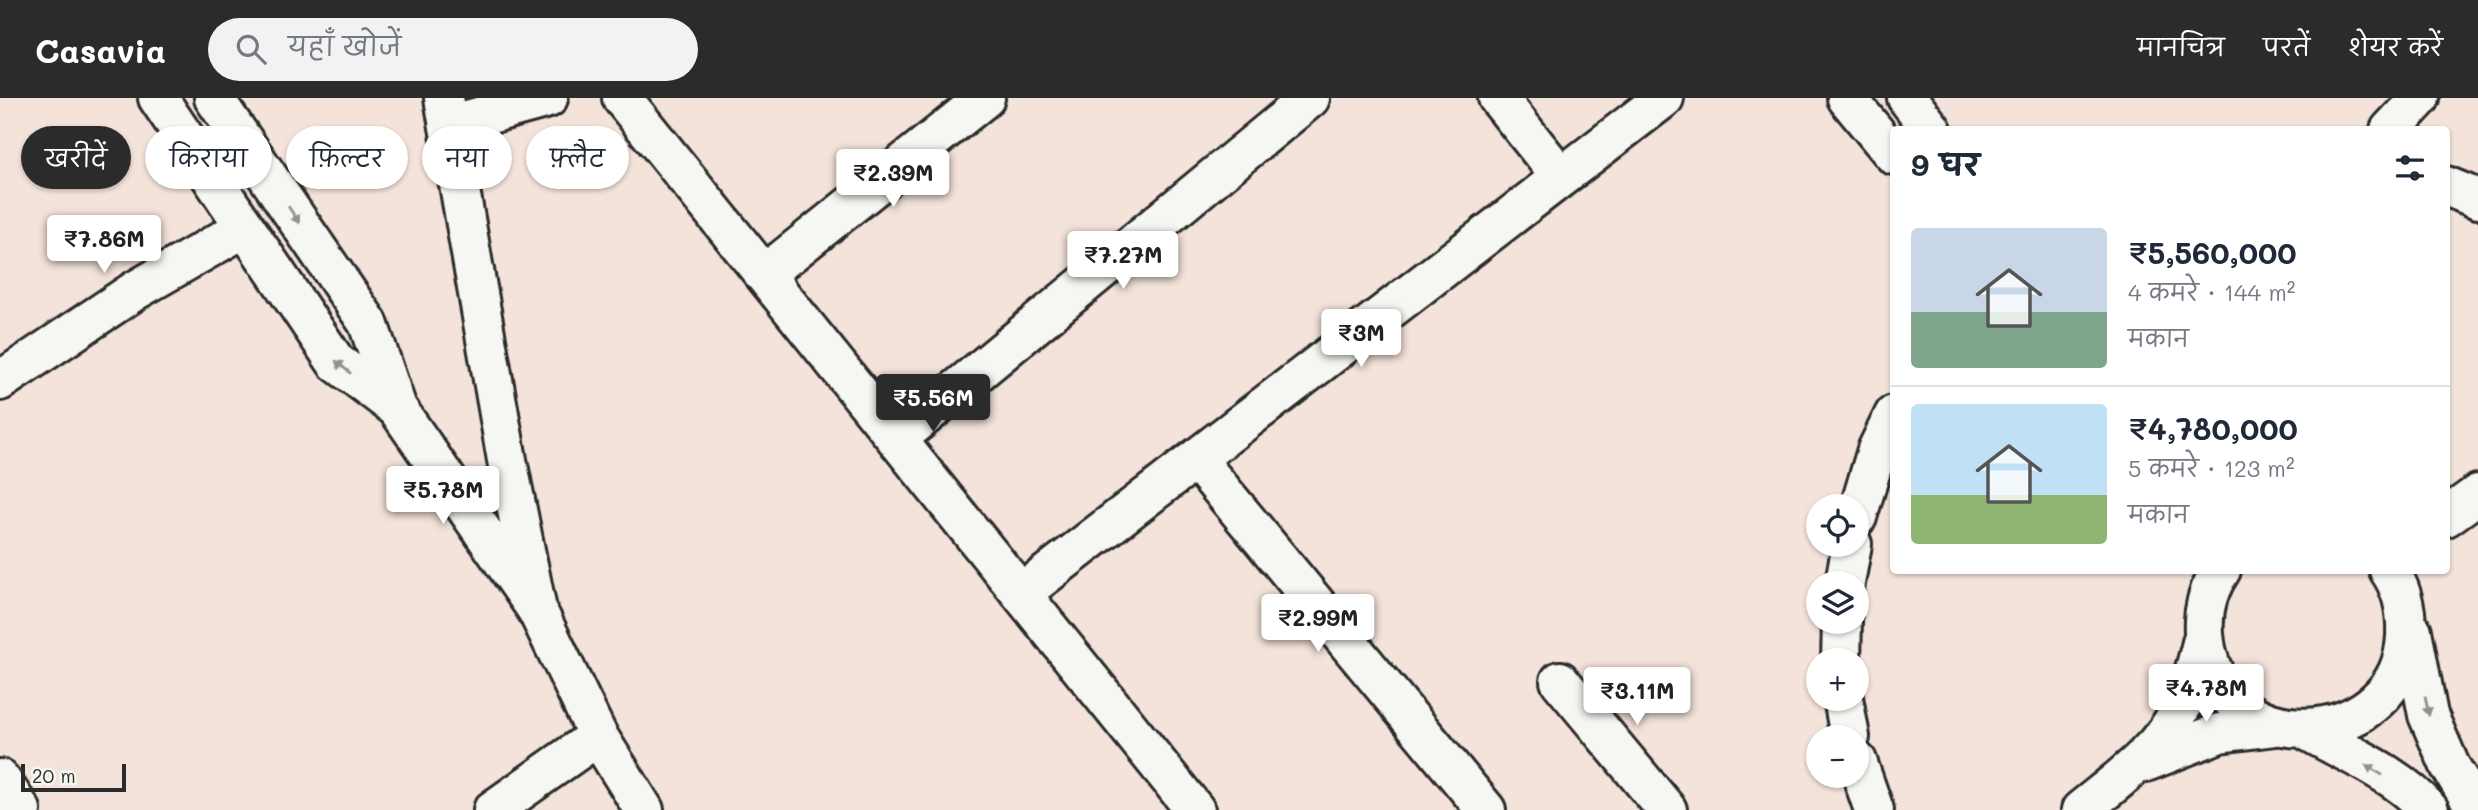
<!DOCTYPE html>
<html lang="hi">
<head>
<meta charset="utf-8">
<style>
  body { margin:0; font-family:Mali,"Playpen Sans Deva",sans-serif; background:#f2f2f3; color:#1f2937; height:100vh; display:flex; flex-direction:column; font-size:26px; white-space:nowrap }
  * { box-sizing:border-box; margin:0 }
  p { font-size:23px; color:#747a83 }
  .icon { flex:none; width:38px; height:38px; fill:none; stroke:currentColor; stroke-width:2; stroke-linecap:round; stroke-linejoin:round }
  .map { position:relative; flex:1; overflow:hidden }
  .side { position:absolute; left:1890px; top:28px; width:560px; height:448px; display:flex; flex-direction:column; background:#fff; border-radius:7px; box-shadow:0 2px 5px #0004 }
  .side>* { flex:none }
  .guide { position:absolute; left:21px; top:28px; width:665px; height:63px; display:flex; gap:14px }
  .tools { position:absolute; left:1806px; top:396px; display:grid; gap:14px }
  .tools a { display:grid; place-items:center; width:63px; height:63px; border-radius:50%; background:#fff; box-shadow:0 2px 5px #0004; font-size:35px }
  .scale { position:absolute; left:21px; bottom:18px; width:105px; box-sizing:border-box; padding-left:7px; border:4px solid #2b2b2b; border-top:0; font-size:19px; line-height:24px; white-space:nowrap; color:#2b2b2b; -webkit-text-stroke:5px #f6f6f2; paint-order:stroke }
  .price { position:absolute; translate:-50% -60px; padding:0 16px; border-radius:7px; background:#fff; color:#222; font-size:23px; line-height:46px; filter:drop-shadow(0 2px 4px #0008) }
  .price::after { content:''; position:absolute; left:50%; top:42px; width:21px; height:16px; margin-left:-10px; background:inherit; clip-path:polygon(0 0,100% 0,50% 100%) }
  .price.active { background:#2b2b2b; color:#fff }
  ul { padding:0; list-style:none }
  li { display:flex; align-items:center; gap:21px; height:175px; padding:0 21px }
  li+li { border-top:2px solid #e0e1e3 }
  li span { display:grid; place-items:center; flex:none; width:196px; height:140px; border-radius:7px; color:#555 }
  li>.icon { margin-inline-start:auto }
  span .icon { width:84px; height:84px; fill:#fffc; stroke-width:1 }
  li b { font-size:30px }
  h2 { display:flex; justify-content:space-between; align-items:center; height:84px; padding:0 21px; font-size:30px }
  .chip { padding:0 24px; border-radius:32px; background:#fff; box-shadow:0 2px 5px #0004; font-size:24px; line-height:63px }
  .chip.active { background:#2b2b2b; color:#fff }
  header { display:flex; align-items:center; gap:42px; box-sizing:border-box; height:98px; padding:0 35px; background:#2b2b2b; color:#fff }
  header strong { font-size:33px }
  nav { display:flex; gap:38px; margin-inline-start:auto; font-size:24px }
  .search { width:490px; height:63px; background:#f2f2f3; display:flex; align-items:center; gap:18px; box-sizing:border-box; padding:0 24px; border-radius:38px; color:#747a83; font-size:26px }
  .map>svg:first-child { display:block }
  .lines { fill:none; stroke-linecap:round; stroke-linejoin:round }
  .minor-casing { stroke:#2b2b2b; stroke-width:44 }
  .tertiary-casing { stroke:#2b2b2b; stroke-width:44 }
  .primary-casing { stroke:#2b2b2b; stroke-width:44 }
  .minor { stroke:#f6f6f2; stroke-width:38 }
  .tertiary { stroke:#f6f6f2; stroke-width:38 }
  .primary { stroke:#f6f6f2; stroke-width:38 }
  .oneway { fill:#90908e }
</style>
</head>
<body>
<header>
<strong>Casavia</strong>
<div class="search"><svg class="icon" aria-label="search" viewBox="0 0 24 24"><circle cx="10" cy="10" r="6"/><path d="M15 15l6 6"/></svg>यहाँ खोजें</div>
<nav><a>मानचित्र</a><a>परतें</a><a>शेयर करें</a></nav>
</header>
<div class="map">
<svg width="2478" height="712" viewBox="0 0 2478 712">
  <rect width="100%" height="100%" fill="#f4e3da"/>
  <filter id="ink" filterUnits="userSpaceOnUse"><feTurbulence type="fractalNoise" baseFrequency=".0143" numOctaves="2"/><feDisplacementMap in="SourceGraphic" scale="14" xChannelSelector="R" yChannelSelector="G"/><feConvolveMatrix kernelMatrix="1 2 1 2 8 2 1 2 1" color-interpolation-filters="sRGB"/></filter>
  <g filter="url(#ink)">
    <g class="lines">
      <defs>
        <path id="minor" d="M622 0 1195 712
          M1498 0 1561 79
          M1847 0 1894 57
          M1907 0 1932 32
          M449 27 548 0
          M2390 32 2420 0
          M2446 88 2478 101
          M765 176 985 0
          M0 283 136 192 244 130
          M898 340 1310 0
          M1196 361 1486 712
          M1857 419 1877 352 1894 317
          M2446 419 2478 396
          M2221 472C2203 498 2200 529 2208 559 2237 665 2401 647 2406 538 2407 514 2403 492 2389 472
          M1845 485 1852 446
          M1022 495 1664 0
          M2412 533 2428 617 2450 668 2477 712
          M1841 562 1842 523
          M1560 583 1667 712
          M1843 600 1850 639
          M2306 632C2346 655 2398 676 2429 712
          M1857 663 1874 712
          M2143 665 2219 635 2276 628
          M0 681 21 712
          M493 712 598 638
          M2081 712C2118 682 2160 653 2182 608 2192 587 2197 564 2203 541"/>
        <path id="tertiary" d="M158 0 336 264 397 310
          M214 0 368 225 397 310 537 512"/>
        <path id="primary" d="M444 0 507 362 537 512 598 638 644 712"/>
      </defs>
      <use href="#minor" class="minor-casing"/>
      <use href="#tertiary" class="tertiary-casing"/>
      <use href="#primary" class="primary-casing"/>
      <use href="#minor" class="minor"/>
      <use href="#tertiary" class="tertiary"/>
      <use href="#primary" class="primary"/>
    </g>
    <defs><path id="oneway-solid" d="M-6-.8H1V-3.2L6.5 0L1 3.2V.8H-6Z" transform="scale(1.75)"/></defs>
    <g class="oneway">
      <use href="#oneway-solid" transform="translate(294 117) rotate(56)"/>
      <use href="#oneway-solid" transform="translate(343 269) rotate(-140)"/>
      <use href="#oneway-solid" transform="translate(2427 608) rotate(79)"/>
      <use href="#oneway-solid" transform="translate(2374 672) rotate(-149)"/>
    </g>
  </g>
</svg>
<div class="tools">
<a><svg class="icon" aria-label="locate" viewBox="0 0 24 24"><circle cx="12" cy="12" r="6"/><path d="M12 2v4M12 18v4M2 12h4M18 12h4"/></svg></a>
<a><svg class="icon" aria-label="layers" viewBox="0 0 24 24"><path d="M12 4l9 5-9 5-9-5zM3 14l9 5 9-5"/></svg></a>
<a>+</a>
<a>−</a>
</div>
<div class="scale">20 m</div>
<b class="price" style="left:893px;top:111px">₹2.39M</b>
<b class="price" style="left:104px;top:177px">₹7.86M</b>
<b class="price" style="left:1123px;top:193px">₹7.27M</b>
<b class="price" style="left:1361px;top:271px">₹3M</b>
<b class="price active" style="left:933px;top:336px">₹5.56M</b>
<b class="price" style="left:443px;top:428px">₹5.78M</b>
<b class="price" style="left:1318px;top:556px">₹2.99M</b>
<b class="price" style="left:2206px;top:626px">₹4.78M</b>
<b class="price" style="left:1637px;top:629px">₹3.11M</b>
<div class="guide">
<a class="chip active">खरीदें</a>
<a class="chip">किराया</a>
<a class="chip">फ़िल्टर</a>
<a class="chip">नया</a>
<a class="chip">फ़्लैट</a>
</div>
<section class="side">
<h2>9 घर<svg class="icon" aria-label="filters" viewBox="0 0 24 24"><path d="M4 7h16M4 17h16"/><circle cx="9" cy="7" r="2"/><circle cx="15" cy="17" r="2"/></svg></h2>
<ul>
<li><span style="background:linear-gradient(#c9d6e8 60%,#7fa58c 0)"><svg class="icon" aria-label="home" viewBox="0 0 24 24"><path d="M3 11l9-7 9 7M6 9v11h12V9"/></svg></span><div><b>₹5,560,000</b><p>4 कमरे · 144 m²</p><p>मकान</p></div></li>
<li><span style="background:linear-gradient(#bfe0f5 65%,#8fb573 0)"><svg class="icon" aria-label="home" viewBox="0 0 24 24"><path d="M3 11l9-7 9 7M6 9v11h12V9"/></svg></span><div><b>₹4,780,000</b><p>5 कमरे · 123 m²</p><p>मकान</p></div></li>
</ul>
</section>
</div>
</body>
</html>
